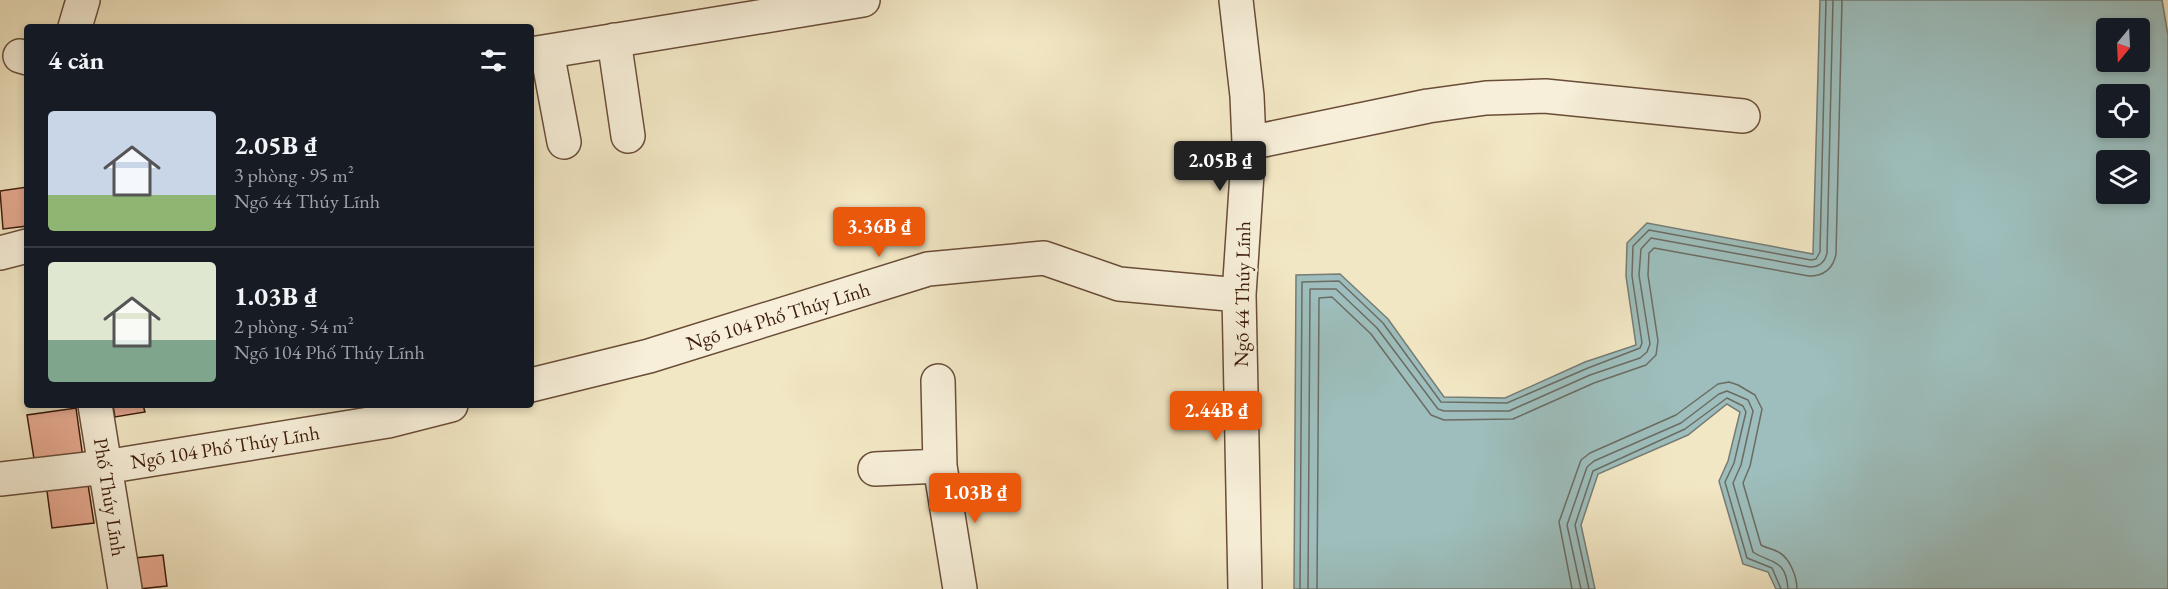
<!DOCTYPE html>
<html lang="vi">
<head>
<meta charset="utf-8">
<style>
  body { margin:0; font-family:"EB Garamond",serif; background:#242831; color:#f1f3f6; height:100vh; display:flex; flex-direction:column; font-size:22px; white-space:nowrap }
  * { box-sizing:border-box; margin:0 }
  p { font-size:20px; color:#9ea1a6 }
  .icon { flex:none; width:33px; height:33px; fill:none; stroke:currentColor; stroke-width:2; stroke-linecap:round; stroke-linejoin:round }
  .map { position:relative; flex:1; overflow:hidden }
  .drawer { position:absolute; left:24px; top:24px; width:510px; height:384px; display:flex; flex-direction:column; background:#171b24; border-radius:6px; box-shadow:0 3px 9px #0003 }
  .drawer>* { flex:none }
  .needle { width:39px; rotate:198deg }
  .controls { position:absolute; left:2096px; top:18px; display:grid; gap:12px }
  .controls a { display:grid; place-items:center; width:54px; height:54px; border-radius:6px; background:#171b24; box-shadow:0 3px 9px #0003; font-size:30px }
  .price { position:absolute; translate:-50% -51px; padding:0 14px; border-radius:6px; background:#ea580c; color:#fff; font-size:20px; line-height:39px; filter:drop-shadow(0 2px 3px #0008) }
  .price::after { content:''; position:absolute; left:50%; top:36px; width:18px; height:14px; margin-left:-9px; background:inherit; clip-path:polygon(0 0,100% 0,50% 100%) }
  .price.selected { background:#222; color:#fff }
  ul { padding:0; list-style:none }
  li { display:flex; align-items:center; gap:18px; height:150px; padding:0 24px }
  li+li { border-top:2px solid #363941 }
  li span { display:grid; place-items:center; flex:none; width:168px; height:120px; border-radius:6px; color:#555 }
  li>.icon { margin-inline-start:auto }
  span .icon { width:72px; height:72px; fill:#fffc; stroke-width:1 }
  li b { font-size:26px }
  h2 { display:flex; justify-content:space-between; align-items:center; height:72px; padding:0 24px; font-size:26px }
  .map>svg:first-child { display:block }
  .water { fill:#9dbebc; stroke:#767c75; stroke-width:1.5; fill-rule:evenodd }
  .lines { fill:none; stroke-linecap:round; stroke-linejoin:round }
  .shore { stroke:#6c6c63; stroke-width:1.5 }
  .building { fill:#e8ab92; stroke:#3c1a0a; stroke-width:1.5 }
  .minor-casing { stroke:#6a4d38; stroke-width:36 }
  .minor { stroke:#f7efd9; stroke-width:33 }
  .labels { text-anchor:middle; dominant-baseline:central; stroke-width:5; stroke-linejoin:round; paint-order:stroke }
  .street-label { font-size:20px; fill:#3c1a0a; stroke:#f7efd9 }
</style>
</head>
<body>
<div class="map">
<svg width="2168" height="589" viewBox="0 0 2168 589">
  <rect width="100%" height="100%" fill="#f2e7c4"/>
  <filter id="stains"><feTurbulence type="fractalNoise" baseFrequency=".00333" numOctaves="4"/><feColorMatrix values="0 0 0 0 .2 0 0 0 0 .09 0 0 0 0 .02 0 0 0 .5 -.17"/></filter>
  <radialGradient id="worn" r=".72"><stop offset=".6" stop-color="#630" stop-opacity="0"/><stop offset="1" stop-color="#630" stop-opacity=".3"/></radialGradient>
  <path class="water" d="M1820 0H2162L2168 35V589H1776L1768 572 1743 564 1719 481 1728 461 1740 412 1727 404 1688 435 1598 474 1581 525 1595 589H1294L1296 275 1340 274 1388 319 1444 397 1505 398 1585 362 1636 345 1626 276 1627 243 1647 223 1813 254ZM2106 28H2139V62H2106ZM2106 94H2139V128H2106ZM2106 160H2139V194H2106Z"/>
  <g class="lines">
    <path class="shore" d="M1300 589 1302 282 1339 281 1383 323 1441 402 1507 403 1588 368 1640 348 1642 343 1632 276 1633 246 1649 230 1811 260 1816 259 1820 252 1826 0
      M1308 589 1310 289H1336L1377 328 1438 409 1444 411H1509L1590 375 1640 358 1647 352 1650 344 1639 275 1641 249 1651 238 1810 267C1820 267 1825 262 1827 253L1833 0
      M1317 589 1319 298 1332 297 1371 334 1431 415 1444 420 1513 419 1594 383 1646 365 1656 355 1658 341 1648 275 1649 253 1654 248 1809 276C1824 276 1833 269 1836 254L1842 0
      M1572 589 1559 522 1581 460 1590 453 1676 415 1718 384 1729 382 1738 385 1755 395 1762 409 1750 466 1743 483 1761 545C1766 548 1774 549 1780 553 1790 559 1797 577 1797 589
      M1581 589 1567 525 1587 467 1594 461 1681 423 1719 394 1727 391 1748 400 1753 411 1741 465 1733 483 1753 552C1771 564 1786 558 1788 589
      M1589 589 1575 525 1593 471 1685 429 1727 398 1743 406 1746 412 1734 463 1725 482 1747 558 1772 568 1781 589"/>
  </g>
  <path class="building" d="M27 187V226L3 229 0 191Z
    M113 405H143L145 412 115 417Z
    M76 408 83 458 35 465 27 415Z
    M87 478 94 523 52 528 46 484Z
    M163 555 167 586 139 589 135 558Z"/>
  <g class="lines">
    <defs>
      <path id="minor" d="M1236 0 1247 96 1249 143 1239 295 1245 589
        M75 27 83 0
        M614 40 628 136
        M547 52 564 142
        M531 54 863 0
        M20 56 27 58
        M1249 143 1428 106 1486 98 1545 96 1743 116
        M0 253 27 246
        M938 381 940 466 960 589
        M531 385 649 356 928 269 1044 258 1119 284 1239 295
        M95 405 125 589
        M875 469 940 466
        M0 479 105 467 388 421 451 405"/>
    </defs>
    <use href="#minor" class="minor-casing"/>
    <use href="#minor" class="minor"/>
  </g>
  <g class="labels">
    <g class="street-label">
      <text transform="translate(1242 294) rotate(-89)">Ngõ 44 Thúy Lĩnh</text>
      <text transform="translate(778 316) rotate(-17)">Ngõ 104 Phố Thúy Lĩnh</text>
      <text transform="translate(225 447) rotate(-9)">Ngõ 104 Phố Thúy Lĩnh</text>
      <text transform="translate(110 497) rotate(81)">Phố Thúy Lĩnh</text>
    </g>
  </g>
  <rect width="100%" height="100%" filter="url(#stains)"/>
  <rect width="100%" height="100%" fill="url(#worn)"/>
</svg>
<div class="controls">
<a><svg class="needle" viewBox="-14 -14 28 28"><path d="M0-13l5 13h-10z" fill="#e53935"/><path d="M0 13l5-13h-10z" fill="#9ea1a6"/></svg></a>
<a><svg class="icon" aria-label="locate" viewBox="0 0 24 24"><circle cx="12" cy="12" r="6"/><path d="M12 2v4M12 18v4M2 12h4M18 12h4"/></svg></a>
<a><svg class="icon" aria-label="layers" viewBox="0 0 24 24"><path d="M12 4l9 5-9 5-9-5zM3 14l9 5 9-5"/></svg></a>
</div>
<b class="price selected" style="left:1220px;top:192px">2.05B ₫</b>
<b class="price" style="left:879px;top:258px">3.36B ₫</b>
<b class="price" style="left:1216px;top:442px">2.44B ₫</b>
<b class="price" style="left:975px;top:524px">1.03B ₫</b>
<section class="drawer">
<h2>4 căn<svg class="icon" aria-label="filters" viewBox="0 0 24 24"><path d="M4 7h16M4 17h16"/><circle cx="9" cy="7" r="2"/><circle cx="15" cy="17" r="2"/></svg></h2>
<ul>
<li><span style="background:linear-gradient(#c9d6e8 70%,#8fb573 0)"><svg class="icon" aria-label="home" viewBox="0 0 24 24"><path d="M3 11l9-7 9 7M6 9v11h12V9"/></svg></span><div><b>2.05B ₫</b><p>3 phòng · 95 m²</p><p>Ngõ 44 Thúy Lĩnh</p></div></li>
<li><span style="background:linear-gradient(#dfe7d0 65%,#7fa58c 0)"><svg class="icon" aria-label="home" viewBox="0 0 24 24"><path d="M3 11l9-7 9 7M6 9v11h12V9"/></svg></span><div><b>1.03B ₫</b><p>2 phòng · 54 m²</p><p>Ngõ 104 Phố Thúy Lĩnh</p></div></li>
</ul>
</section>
</div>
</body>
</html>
